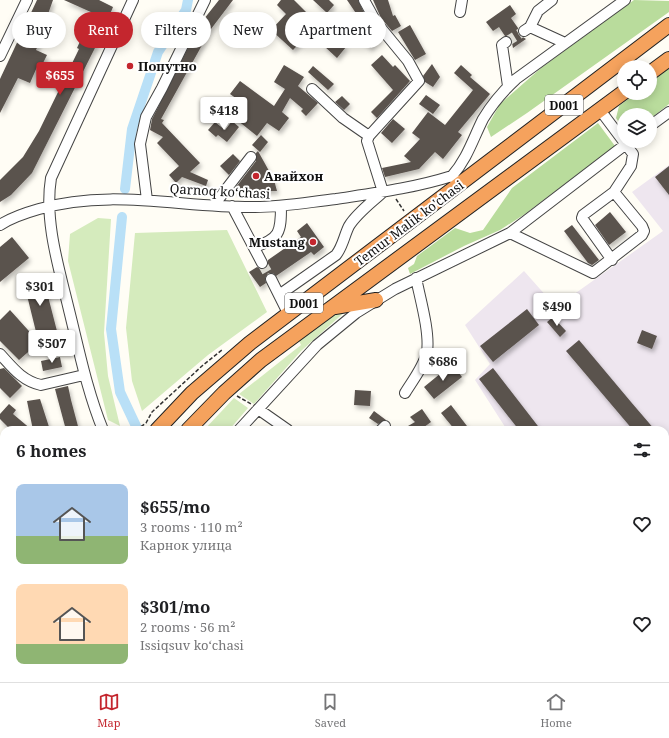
<!DOCTYPE html>
<html lang="en">
<head>
<meta charset="utf-8">
<style>
  body { margin:0; font-family:"Noto Serif",serif; background:#f2f2f2; color:#202124; height:100vh; display:flex; flex-direction:column; font-size:15px; white-space:nowrap }
  * { box-sizing:border-box; margin:0 }
  p { font-size:13px; color:#757577 }
  .icon { flex:none; width:22px; height:22px; fill:none; stroke:currentColor; stroke-width:2; stroke-linecap:round; stroke-linejoin:round }
  .map { position:relative; flex:1; overflow:hidden }
  .details { position:absolute; left:0px; top:426px; width:669px; height:256px; display:flex; flex-direction:column; background:#fff; border-radius:12px 12px 0 0; box-shadow:0 2px 10px #0003 }
  .details>* { flex:none }
  .banner { position:absolute; left:12px; top:12px; width:400px; height:36px; display:flex; gap:8px }
  .buttons { position:absolute; left:617px; top:60px; display:grid; gap:8px }
  .buttons a { display:grid; place-items:center; width:40px; height:40px; border-radius:50%; background:#fff; box-shadow:0 2px 10px #0003; font-size:20px }
  .price { position:absolute; translate:-50% -34px; padding:0 9px; border-radius:4px; background:#fff; color:#222; font-size:13px; line-height:26px; filter:drop-shadow(0 1px 2px #0008) }
  .price::after { content:''; position:absolute; left:50%; top:24px; width:12px; height:9px; margin-left:-6px; background:inherit; clip-path:polygon(0 0,100% 0,50% 100%) }
  .price.active { background:#c4262e; color:#fff }
  ul { padding:0; list-style:none }
  li { display:flex; align-items:center; gap:12px; height:100px; padding:0 16px }
  li span { display:grid; place-items:center; flex:none; width:112px; height:80px; border-radius:8px; color:#555 }
  li>.icon { margin-inline-start:auto }
  span .icon { width:48px; height:48px; fill:#fffc; stroke-width:1 }
  li b { font-size:17px }
  h2 { display:flex; justify-content:space-between; align-items:center; height:48px; padding:0 16px; font-size:17px }
  .pill { padding:0 14px; border-radius:18px; background:#fff; box-shadow:0 2px 10px #0003; font-size:14px; line-height:36px }
  .pill.active { background:#c4262e; color:#fff }
  .dock { display:flex; justify-content:space-around; align-items:center; height:56px; border-top:1px solid #e0e0e0; background:#fff; font-size:11px; color:#757577 }
  .dock a { display:grid; justify-items:center; gap:2px }
  .dock .active { color:#c4262e }
  .map>svg:first-child { display:block }
  .industrial { fill:#eee6ef }
  .green { fill:#d5ebbd }
  .forest { fill:#b9dc9c }
  .lines { fill:none; stroke-linecap:round; stroke-linejoin:round }
  .canal { stroke:#b9e0f7; stroke-width:10 }
  .building { fill:#5a524d; filter:url(#shadow) }
  .minor-tunnel { stroke:#dbdad3; stroke-width:10; stroke-dasharray:10 5; stroke-linecap:butt }
  .minor-casing { stroke:#444; stroke-width:12 }
  .highway-casing { stroke:#222; stroke-width:16 }
  .path { stroke:#333; stroke-width:1.5; stroke-dasharray:4 2; stroke-linecap:butt }
  .minor { stroke:#fff; stroke-width:10 }
  .highway { stroke:#f5a25d; stroke-width:14 }
  .poi-dot { fill:#c4262e; stroke:#fff; stroke-width:1.5 }
  .labels { text-anchor:middle; dominant-baseline:central; stroke-width:4; stroke-linejoin:round; paint-order:stroke }
  .shield { fill:#fff; stroke:#585858; stroke-width:1 }
  .shield-label { font-size:12px; font-weight:bold; fill:#111 }
  .poi-label { font-size:13px; font-weight:bold; fill:#111; stroke:#fff; text-anchor:start }
  .street-label { font-size:13px; fill:#111; stroke:#fff }
</style>
</head>
<body>
<div class="map">
<svg width="669" height="682" viewBox="0 0 669 682">
  <defs>
    <filter id="shadow"><feDropShadow dx="2" dy="3.5" stdDeviation="2" flood-color="#0004"/></filter>
  </defs>
  <rect width="100%" height="100%" fill="#fffdf5"/>
  <path class="industrial" d="M669 165V682H631V678H665V430H507L475 380 490 364 465 325 524 271 556 307 663 231 632 192Z"/>
  <path class="green" d="M98 218 111 219 104 333 108 376 120 426 108 420 68 261 70 234Z
    M227 230 267 312 208 355 142 411 132 381 126 328 135 233Z
    M347 310 301 351 254 404 239 394 301 345 299 341 333 315Z
    M234 398 248 408 229 430H204Z
    M4 664V678H93L92 682H0V669Z"/>
  <path class="forest" d="M634 0 669 1V12L527 113 491 137 487 127 500 104 541 68Z
    M669 68V104L650 119V115H624V130L616 118 619 106 636 93H650V83Z
    M598 123 615 146 525 214 500 230 464 246 410 274 408 268 414 264 417 256 455 228 470 233 483 230 512 188Z"/>
  <g class="lines">
    <path class="canal" d="M125 189 132 129 158 52 186 10 188 0
      M122 217 111 329 120 392 136 426
      M100 682 101 678"/>
  </g>
  <path class="building" d="M37 0H53L42 31 44 32 36 50 47 55 40 69 37 67 30 83 18 78 0 113V79Z
    M64 0H99L113 7 101 36 32 173 11 195 0 202V180L23 157 39 131 79 49 77 48 93 13Z
    M219 0H233L211 29 161 119 164 120 162 123 200 163 190 172 208 180 206 186 182 177 176 183 169 175 179 166 157 143 163 137 150 130 152 119 200 24Z
    M281 0H294L318 24 293 50 271 30 286 14 277 5Z
    M313 0H329L334 5 327 13Z
    M347 0H358L370 25 381 38 370 48 360 37 368 31Z
    M373 0H388L393 16 395 15 401 26 392 31 381 18Z
    M510 5 516 14 511 18 518 28V34L526 39 513 48 511 38 505 36 499 27 493 31 486 22Z
    M410 25 426 54 415 60 398 32Z
    M333 35 346 47 337 58 324 46Z
    M382 55 393 67 395 65 410 81 377 118 371 112 393 90 371 65Z
    M432 64 440 77 433 87 425 82 423 76Z
    M284 65 304 77 298 86 318 103 306 116 301 111 303 109 290 98 282 112 289 118 279 131 267 123 257 136 237 120 247 106 230 94 240 81 274 106 285 89 274 82Z
    M461 65 472 75 470 77 490 94 458 132 462 135 443 159 435 152 419 169 385 177 382 168 411 162 404 156 420 139 412 133 428 112 445 125 473 90 454 73Z
    M313 66 334 84 328 90 308 72Z
    M426 95 440 105 433 114 419 104Z
    M342 96 350 104 344 110 335 102Z
    M393 119 405 129 392 143 381 133Z
    M232 121 239 127 227 142 218 135 216 137 208 130 215 122 225 130Z
    M261 135 268 142 260 152 252 145Z
    M258 151 274 180 277 191H233L256 161V153Z
    M233 154 240 161 229 175 220 166Z
    M669 166V195L655 177Z
    M610 212 626 232 609 245 595 225Z
    M307 223 324 247 314 255 311 252 276 276 272 273H268L265 278 266 283 260 287 249 272 257 267 261 269H265L268 264V260L301 237 297 231Z
    M572 225 599 260 592 265 588 263 564 231Z
    M12 237 29 258 0 282V247Z
    M42 273 58 335 38 340 23 279Z
    M527 309 539 325 493 362 480 346Z
    M10 310 37 340 31 341 35 346 19 360 0 341V320Z
    M553 317 566 331 560 337 547 322Z
    M642 330 657 336 652 349 637 343Z
    M579 340 631 402 655 430H633L566 351Z
    M60 357 62 367 43 371 41 361Z
    M452 364 462 377 434 399 424 387Z
    M4 368 22 386 10 398 0 388V369Z
    M493 368 541 430H519L479 379Z
    M68 386 71 400 79 430H66L55 389Z
    M355 390 371 391 370 406 354 405Z
    M40 399 50 430H33L27 401Z
    M9 404 16 410 13 414 32 430H11L0 419V414Z
    M451 405 470 430H455L441 413Z
    M422 409 431 422 420 430H401L415 422 410 417Z
    M374 411 386 420 378 424 369 418Z"/>
  <g class="lines">
    <path class="minor-tunnel" d="M506 42 524 31
      M262 263 271 279"/>
    <defs>
      <path id="minor" d="M460 12 462 0
        M530 27 538 11 552 0
        M524 31 530 27 565 43
        M506 42 502 45 508 86
        M0 56 27 0
        M312 89 343 118 369 136
        M650 126 669 112
        M452 176C467 159 473 139 483 119 492 104 503 91 516 79L625 0
        M147 200 140 144 146 117 162 88 205 0
        M214 205 251 157
        M232 206 262 263
        M0 225C12 217 25 213 39 209 111 188 183 208 255 207 283 207 309 202 336 199 375 193 414 188 452 176L460 185
        M510 233 593 273 642 235 644 231 642 226 614 192 631 166 633 154 600 110
        M254 247C280 239 281 232 281 206
        M612 260 582 218 583 215 614 192
        M271 279 289 315
        M279 295 336 255C343 246 344 236 349 226 357 213 372 202 383 192L367 141 369 136 419 81 408 61 376 22 364 0
        M0 354C12 367 22 381 41 385L84 375
        M405 393C413 380 424 366 427 352 430 332 420 298 416 278
        M258 409 288 430
        M103 430C87 391 79 350 69 310 59 268 44 221 51 178L133 0
        M239 430 317 345 356 313 395 289 510 233 630 141
        M381 430 385 426
        M0 490 4 494
        M665 548 669 545
        M665 650 669 659
        M172 678 173 682
        M613 678 614 682
        M136 682 137 678
        M475 682 477 678"/>
      <path id="highway" d="M650 73 669 59
        M335 307 376 300
        M157 430 192 393 250 343 669 25
        M188 430 224 393 261 360 624 92
        M0 611 4 606
        M0 643 4 639"/>
    </defs>
    <use href="#minor" class="minor-casing"/>
    <use href="#highway" class="highway-casing"/>
    <path class="path" d="M396 199 404 211
      M237 396 251 404
      M136 430 146 423 152 412 202 366 222 350
      M0 594 4 590
      M0 663 4 658"/>
    <use href="#minor" class="minor"/>
    <use href="#highway" class="highway"/>
  </g>
  <g class="poi-dot">
    <circle cx="130" cy="66" r="4"/>
    <circle cx="256" cy="176" r="4"/>
    <circle cx="313" cy="242" r="4"/>
  </g>
  <g class="labels">
    <g class="shield">
      <rect x="545" y="95" width="38" height="20" rx="3"/>
      <rect x="285" y="293" width="38" height="20" rx="3"/>
    </g>
    <g class="shield-label">
      <text x="564" y="105">D001</text>
      <text x="304" y="303">D001</text>
    </g>
    <g class="poi-label">
      <text x="138" y="66">Попутно</text>
      <text x="264" y="176">Авайхон</text>
      <text x="305" y="242" text-anchor="end">Mustang</text>
    </g>
    <g class="street-label">
      <text transform="translate(220 191) rotate(3)">Qarnoq koʻchasi</text>
      <text transform="translate(409 223) rotate(-37)">Temur Malik ko'chasi</text>
    </g>
  </g>
</svg>
<div class="buttons">
<a><svg class="icon" aria-label="locate" viewBox="0 0 24 24"><circle cx="12" cy="12" r="6"/><path d="M12 2v4M12 18v4M2 12h4M18 12h4"/></svg></a>
<a><svg class="icon" aria-label="layers" viewBox="0 0 24 24"><path d="M12 4l9 5-9 5-9-5zM3 14l9 5 9-5"/></svg></a>
</div>
<b class="price active" style="left:60px;top:96px">$655</b>
<b class="price" style="left:224px;top:131px">$418</b>
<b class="price" style="left:40px;top:307px">$301</b>
<b class="price" style="left:557px;top:327px">$490</b>
<b class="price" style="left:52px;top:364px">$507</b>
<b class="price" style="left:443px;top:382px">$686</b>
<div class="banner">
<a class="pill">Buy</a>
<a class="pill active">Rent</a>
<a class="pill">Filters</a>
<a class="pill">New</a>
<a class="pill">Apartment</a>
</div>
<section class="details">
<h2>6 homes<svg class="icon" aria-label="filters" viewBox="0 0 24 24"><path d="M4 7h16M4 17h16"/><circle cx="9" cy="7" r="2"/><circle cx="15" cy="17" r="2"/></svg></h2>
<ul>
<li><span style="background:linear-gradient(#a9c7e8 65%,#8fb573 0)"><svg class="icon" aria-label="home" viewBox="0 0 24 24"><path d="M3 11l9-7 9 7M6 9v11h12V9"/></svg></span><div><b>$655/mo</b><p>3 rooms · 110 m²</p><p>Карнок улица</p></div><svg class="icon" aria-label="heart" viewBox="0 0 24 24"><path d="M12 20l-8-8c-3-5 5-10 8-4 3-6 11-1 8 4z"/></svg></li>
<li><span style="background:linear-gradient(#ffd9b3 75%,#8fb573 0)"><svg class="icon" aria-label="home" viewBox="0 0 24 24"><path d="M3 11l9-7 9 7M6 9v11h12V9"/></svg></span><div><b>$301/mo</b><p>2 rooms · 56 m²</p><p>Issiqsuv koʻchasi</p></div><svg class="icon" aria-label="heart" viewBox="0 0 24 24"><path d="M12 20l-8-8c-3-5 5-10 8-4 3-6 11-1 8 4z"/></svg></li>
</ul>
</section>
</div>
<nav class="dock">
<a class="active"><svg class="icon" aria-label="map" viewBox="0 0 24 24"><path d="M3 6l6-2 6 2 6-2v14l-6 2-6-2-6 2zM9 4v14M15 6v14"/></svg>Map</a>
<a><svg class="icon" aria-label="saved" viewBox="0 0 24 24"><path d="M7 4h10v16l-5-4-5 4z"/></svg>Saved</a>
<a><svg class="icon" aria-label="home" viewBox="0 0 24 24"><path d="M3 11l9-7 9 7M6 9v11h12V9"/></svg>Home</a>
</nav>
</body>
</html>
